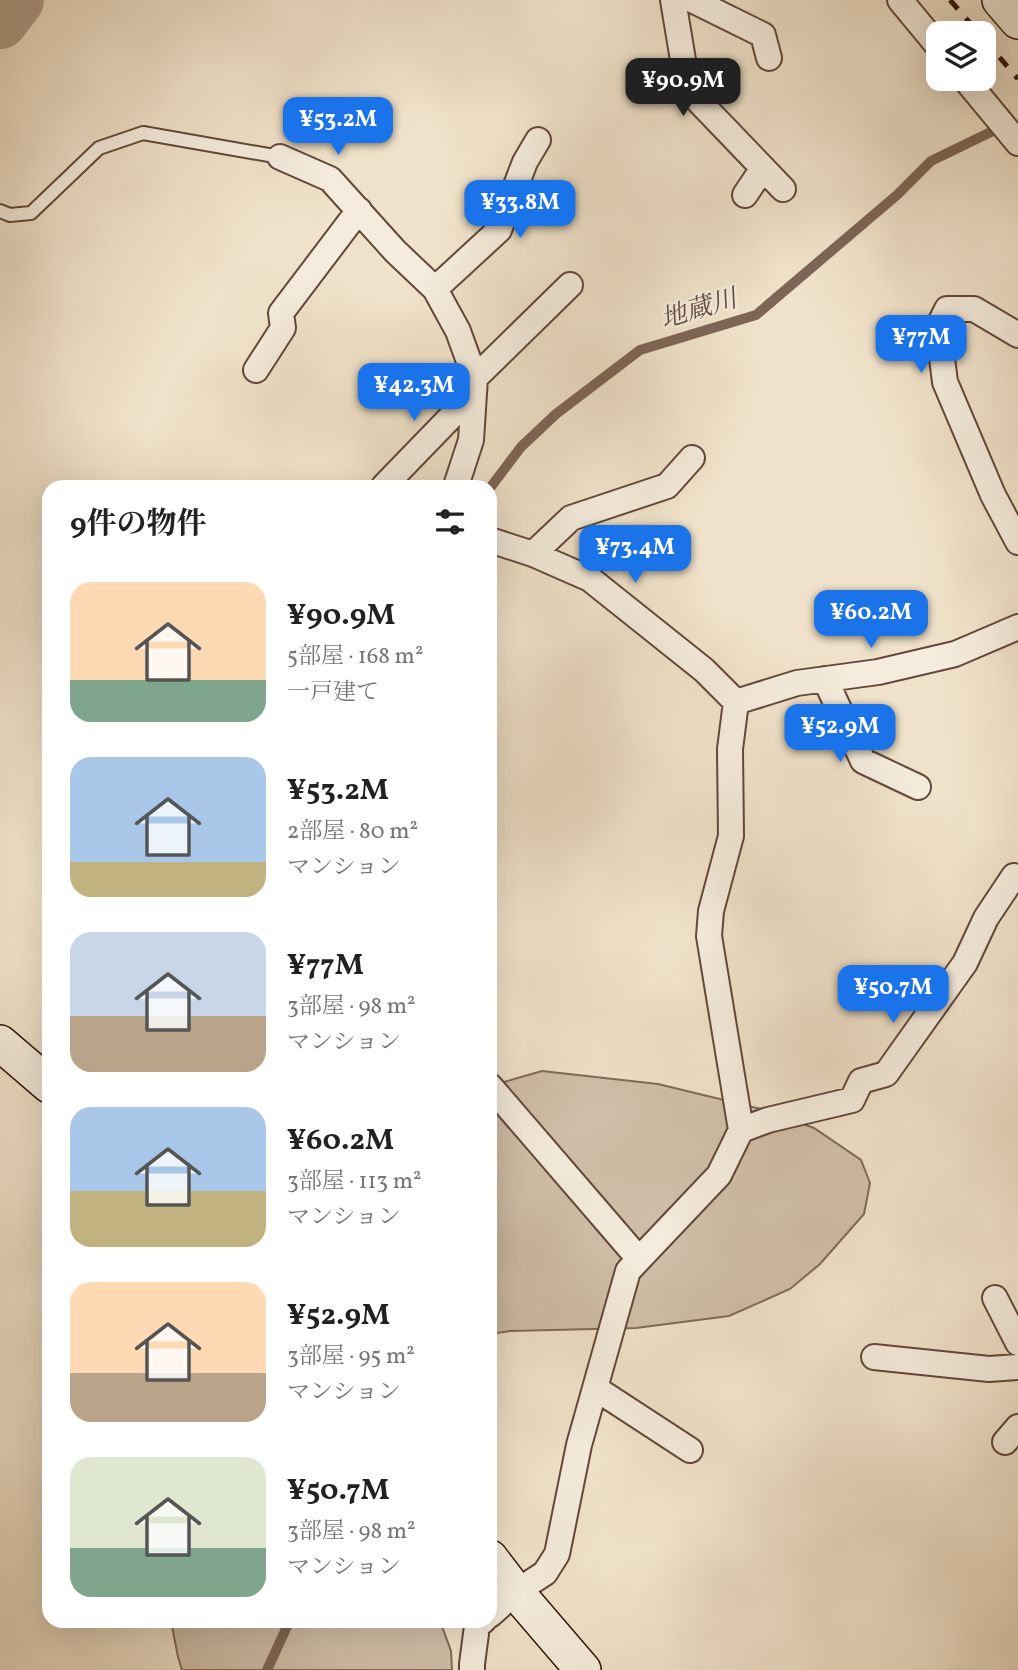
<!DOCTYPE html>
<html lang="ja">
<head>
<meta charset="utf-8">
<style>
  body { margin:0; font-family:Vollkorn,"Noto Serif JP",serif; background:#f2f2f2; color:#222; height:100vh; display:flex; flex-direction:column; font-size:26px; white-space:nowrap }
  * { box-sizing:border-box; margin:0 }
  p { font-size:23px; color:#767676 }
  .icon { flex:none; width:38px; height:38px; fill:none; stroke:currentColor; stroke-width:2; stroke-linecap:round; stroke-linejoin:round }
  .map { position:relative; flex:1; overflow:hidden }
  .panel { position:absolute; left:42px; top:480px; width:455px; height:1148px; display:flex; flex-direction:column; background:#fff; border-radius:21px; box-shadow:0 7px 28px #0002 }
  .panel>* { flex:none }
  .fabs { position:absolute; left:926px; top:21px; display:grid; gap:14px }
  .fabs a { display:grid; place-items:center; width:70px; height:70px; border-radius:14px; background:#fff; box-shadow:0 7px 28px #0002; font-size:35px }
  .price { position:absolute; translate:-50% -60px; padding:0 16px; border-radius:14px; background:#1a73e8; color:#fff; font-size:23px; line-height:46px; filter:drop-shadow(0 2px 4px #0008) }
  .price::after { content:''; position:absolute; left:50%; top:42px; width:21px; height:16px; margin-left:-10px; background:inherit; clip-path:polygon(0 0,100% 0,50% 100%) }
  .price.current { background:#222; color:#fff }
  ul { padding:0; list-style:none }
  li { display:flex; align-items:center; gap:21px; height:175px; padding:0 28px }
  li span { display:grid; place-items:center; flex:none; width:196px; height:140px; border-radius:21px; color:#555 }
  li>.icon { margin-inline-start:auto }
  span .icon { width:84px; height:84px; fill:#fffc; stroke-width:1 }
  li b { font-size:30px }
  h2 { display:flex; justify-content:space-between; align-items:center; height:84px; padding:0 28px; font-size:30px }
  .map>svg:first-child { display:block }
  .green { fill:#d0bfa9; stroke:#816a5a; stroke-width:2 }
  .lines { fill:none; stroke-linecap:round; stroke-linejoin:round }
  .stream { stroke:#7d6656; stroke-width:10 }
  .river { stroke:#af9c89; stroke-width:56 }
  .lane-casing { stroke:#62483a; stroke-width:16 }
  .street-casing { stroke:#62483a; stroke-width:28 }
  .secondary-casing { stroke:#32150a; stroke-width:38 }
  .lane { stroke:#f5ecdd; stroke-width:12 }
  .street { stroke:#f5ecdd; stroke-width:24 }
  .secondary { stroke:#f5ecdd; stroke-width:35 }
  .rail { stroke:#32150a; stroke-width:5; stroke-dasharray:12 12; stroke-linecap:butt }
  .labels { text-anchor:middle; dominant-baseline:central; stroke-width:5; stroke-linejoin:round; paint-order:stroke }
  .water-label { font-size:26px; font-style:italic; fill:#644b3d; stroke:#f5ecdd }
</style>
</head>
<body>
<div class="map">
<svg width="1018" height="1670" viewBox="0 0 1018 1670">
  <rect width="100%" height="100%" fill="#f0e2ca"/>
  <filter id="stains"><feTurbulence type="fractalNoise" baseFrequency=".00286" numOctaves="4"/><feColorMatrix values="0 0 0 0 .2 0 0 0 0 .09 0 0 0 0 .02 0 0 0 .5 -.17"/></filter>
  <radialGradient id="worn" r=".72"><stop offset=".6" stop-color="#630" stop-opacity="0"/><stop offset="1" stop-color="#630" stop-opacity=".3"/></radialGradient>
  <path class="green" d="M542 1071 658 1084 761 1109 814 1128 861 1160 870 1183 864 1214 820 1264 790 1289 729 1316 636 1328 510 1331 490 1334V1086Z
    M171 1621H440L451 1651 452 1670H182L178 1657Z"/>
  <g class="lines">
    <path class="stream" d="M490 488 521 447 556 414 640 350 756 315 897 195 931 161 995 130
      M267 1670 290 1620"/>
    <path class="river" d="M0 21 16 0"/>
    <defs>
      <path id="lane" d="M0 211 10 215 31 213 99 148 143 133 280 157"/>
      <path id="street" d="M673 0 688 90 783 189
        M692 0 763 35 769 58
        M900 0 938 46
        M965 79 1018 143
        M280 157 330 179 395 251 435 289 458 331 475 378 471 440 456 486
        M745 195 763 168
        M435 289 499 230 525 162 538 140
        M1018 335 974 309H947L938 327 945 382 993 495 1018 542
        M256 370 283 328 281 313 359 210
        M475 378 570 285
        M384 486 474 393
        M490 540 533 554 590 579 704 670 736 702
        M533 554 571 518 667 486 692 458
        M825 679 863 761 918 787
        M736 702 797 683 878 672 955 654 1018 627
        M490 1086 639 1259
        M741 1130 768 1120 852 1100 861 1081 886 1074 965 963 986 918 1014 876
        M995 1298 1018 1343
        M874 1357 989 1369 1018 1367
        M595 1388 690 1450
        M1005 1442 1018 1427
        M490 1615 516 1592 545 1573 557 1554 579 1445 628 1271 719 1175 741 1130 709 936 711 911 731 836 730 749 736 702
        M472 1670V1664L477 1626 484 1620"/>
      <path id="secondary" d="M1000 0 1018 21
        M0 1043 49 1085
        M490 1558 516 1592 583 1670"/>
    </defs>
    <use href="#lane" class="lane-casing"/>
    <use href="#street" class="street-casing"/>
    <use href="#secondary" class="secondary-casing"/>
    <use href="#lane" class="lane"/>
    <use href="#street" class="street"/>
    <use href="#secondary" class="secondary"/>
    <path class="rail" d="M950 0 979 33
      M984 39 1018 79"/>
  </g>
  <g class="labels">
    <g class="water-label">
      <text transform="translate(699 310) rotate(-17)">地蔵川</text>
    </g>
  </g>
  <rect width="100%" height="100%" filter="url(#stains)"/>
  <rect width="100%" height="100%" fill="url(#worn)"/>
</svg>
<div class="fabs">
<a><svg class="icon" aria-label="layers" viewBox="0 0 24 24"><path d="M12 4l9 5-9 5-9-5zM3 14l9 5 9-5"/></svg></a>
</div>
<b class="price current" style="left:683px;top:118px">¥90.9M</b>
<b class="price" style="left:338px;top:157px">¥53.2M</b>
<b class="price" style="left:520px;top:240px">¥33.8M</b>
<b class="price" style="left:921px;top:375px">¥77M</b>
<b class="price" style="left:414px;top:423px">¥42.3M</b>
<b class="price" style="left:635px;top:585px">¥73.4M</b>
<b class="price" style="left:871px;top:650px">¥60.2M</b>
<b class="price" style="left:840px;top:764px">¥52.9M</b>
<b class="price" style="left:893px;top:1025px">¥50.7M</b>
<section class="panel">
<h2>9件の物件<svg class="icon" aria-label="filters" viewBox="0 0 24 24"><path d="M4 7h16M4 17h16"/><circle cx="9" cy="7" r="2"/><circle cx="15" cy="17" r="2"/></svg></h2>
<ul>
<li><span style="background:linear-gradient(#ffd9b3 70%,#7fa58c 0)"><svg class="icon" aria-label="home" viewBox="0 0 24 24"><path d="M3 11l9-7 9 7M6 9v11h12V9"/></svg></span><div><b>¥90.9M</b><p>5部屋 · 168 m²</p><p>一戸建て</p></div></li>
<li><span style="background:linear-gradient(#a9c7e8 75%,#c2b280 0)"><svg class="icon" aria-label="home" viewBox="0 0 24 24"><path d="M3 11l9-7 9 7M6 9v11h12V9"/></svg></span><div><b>¥53.2M</b><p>2部屋 · 80 m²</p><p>マンション</p></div></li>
<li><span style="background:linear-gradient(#c9d6e8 60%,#b9a48a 0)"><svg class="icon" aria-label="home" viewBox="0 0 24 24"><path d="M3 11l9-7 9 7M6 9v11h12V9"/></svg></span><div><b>¥77M</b><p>3部屋 · 98 m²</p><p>マンション</p></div></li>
<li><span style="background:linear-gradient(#a9c7e8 60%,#c2b280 0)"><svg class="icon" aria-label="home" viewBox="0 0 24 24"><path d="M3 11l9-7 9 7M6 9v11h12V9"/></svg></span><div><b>¥60.2M</b><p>3部屋 · 113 m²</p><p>マンション</p></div></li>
<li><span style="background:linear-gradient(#ffd9b3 65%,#b9a48a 0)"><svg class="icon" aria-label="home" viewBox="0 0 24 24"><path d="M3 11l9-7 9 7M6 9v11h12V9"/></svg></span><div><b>¥52.9M</b><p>3部屋 · 95 m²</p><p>マンション</p></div></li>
<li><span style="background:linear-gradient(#dfe7d0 65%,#7fa58c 0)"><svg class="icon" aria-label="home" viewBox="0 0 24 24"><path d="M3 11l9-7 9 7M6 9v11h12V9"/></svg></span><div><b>¥50.7M</b><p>3部屋 · 98 m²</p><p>マンション</p></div></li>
</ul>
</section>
</div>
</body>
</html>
